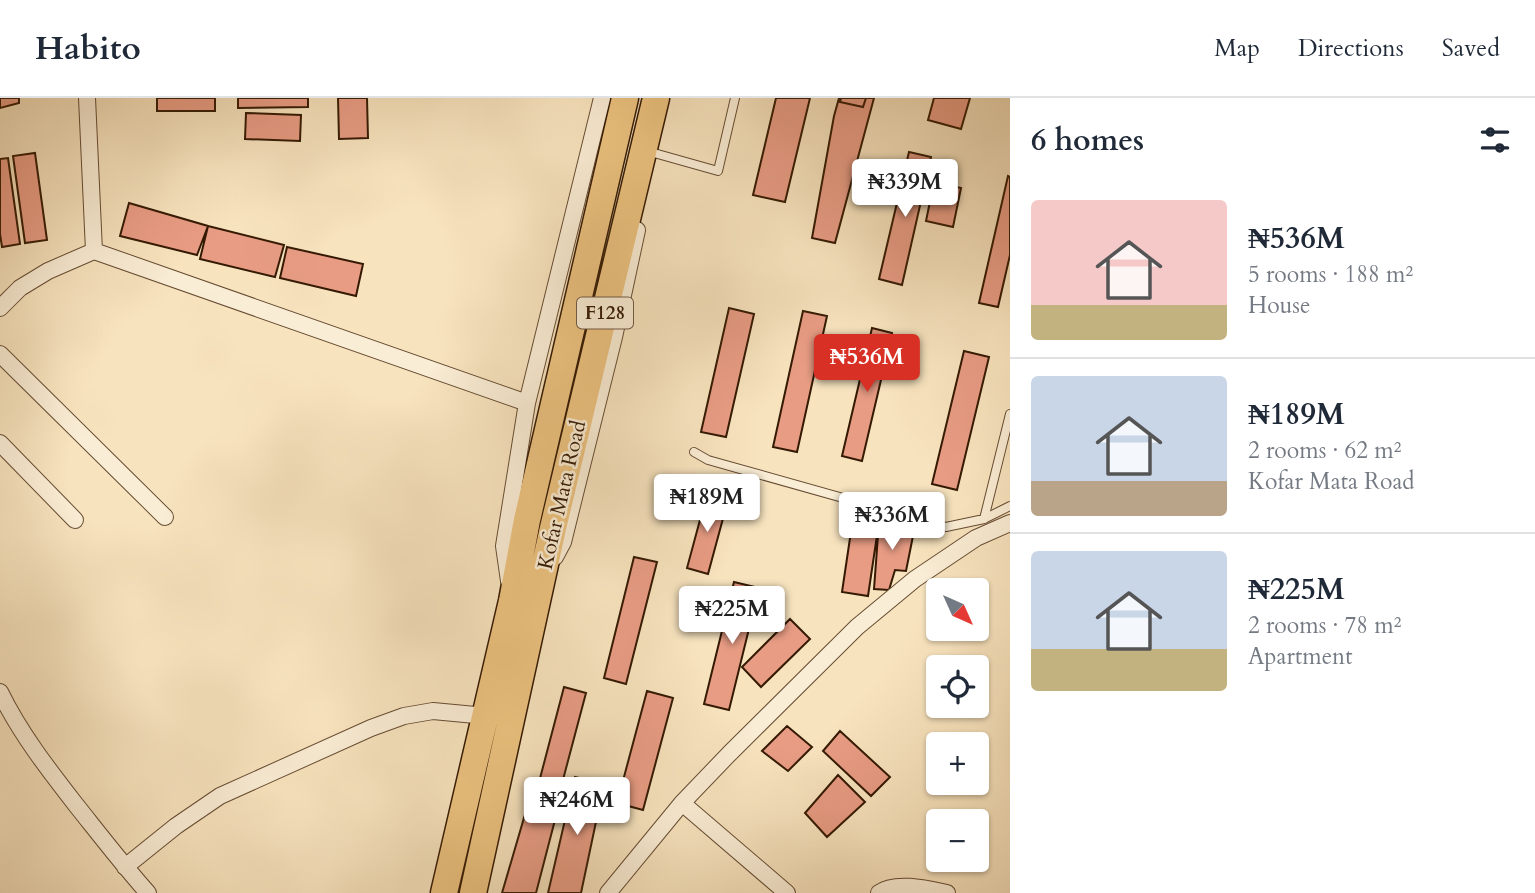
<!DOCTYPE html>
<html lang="en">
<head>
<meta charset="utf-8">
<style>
  body { margin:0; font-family:Cardo,serif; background:#f2f2f3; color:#1f2937; height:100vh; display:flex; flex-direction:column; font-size:26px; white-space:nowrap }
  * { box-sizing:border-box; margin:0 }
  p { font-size:23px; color:#747a83 }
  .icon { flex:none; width:38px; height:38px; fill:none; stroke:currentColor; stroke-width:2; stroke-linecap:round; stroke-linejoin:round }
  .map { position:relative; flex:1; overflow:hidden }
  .sheet { display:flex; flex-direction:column; background:#fff; width:525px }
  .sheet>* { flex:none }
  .needle { width:46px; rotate:135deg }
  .buttons { position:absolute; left:926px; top:480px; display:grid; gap:14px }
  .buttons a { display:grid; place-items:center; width:63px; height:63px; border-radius:7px; background:#fff; box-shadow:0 2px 5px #0004; font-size:35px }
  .price { position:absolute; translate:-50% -60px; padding:0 16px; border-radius:7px; background:#fff; color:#222; font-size:23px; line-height:46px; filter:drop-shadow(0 2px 4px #0008) }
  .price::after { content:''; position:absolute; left:50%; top:42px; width:21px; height:16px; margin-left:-10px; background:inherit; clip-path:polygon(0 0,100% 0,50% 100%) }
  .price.active { background:#d93025; color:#fff }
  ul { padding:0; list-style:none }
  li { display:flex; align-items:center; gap:21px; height:175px; padding:0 21px }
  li+li { border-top:2px solid #e0e1e3 }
  li span { display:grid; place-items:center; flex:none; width:196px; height:140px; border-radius:7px; color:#555 }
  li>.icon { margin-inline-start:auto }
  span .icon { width:84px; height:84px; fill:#fffc; stroke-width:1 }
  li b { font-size:30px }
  h2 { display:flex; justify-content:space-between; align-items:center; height:84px; padding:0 21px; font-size:30px }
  header { display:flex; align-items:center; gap:42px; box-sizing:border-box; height:98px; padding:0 35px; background:#fff; border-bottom:2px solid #e0e1e3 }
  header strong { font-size:33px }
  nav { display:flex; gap:38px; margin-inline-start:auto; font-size:24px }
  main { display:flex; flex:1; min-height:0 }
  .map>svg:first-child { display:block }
  .building { fill:#e89c84; stroke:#351a03; stroke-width:2 }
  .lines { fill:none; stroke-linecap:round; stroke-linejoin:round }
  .lane-casing { stroke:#664c32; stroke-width:10 }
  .street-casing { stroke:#664c32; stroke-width:18 }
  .primary-casing { stroke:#351a03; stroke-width:29 }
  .lane { stroke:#faedd5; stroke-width:8 }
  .street { stroke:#faedd5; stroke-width:16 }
  .primary { stroke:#ecc27f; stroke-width:26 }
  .labels { text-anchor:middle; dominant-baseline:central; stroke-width:5; stroke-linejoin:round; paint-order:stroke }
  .shield { fill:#faedd5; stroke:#705942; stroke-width:2 }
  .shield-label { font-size:19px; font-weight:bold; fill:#351a03 }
  .street-label { font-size:21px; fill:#351a03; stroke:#faedd5 }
</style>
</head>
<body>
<header>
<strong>Habito</strong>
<nav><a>Map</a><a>Directions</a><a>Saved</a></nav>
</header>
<main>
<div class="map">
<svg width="1010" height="795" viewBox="0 0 1010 795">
  <rect width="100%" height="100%" fill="#f7e3be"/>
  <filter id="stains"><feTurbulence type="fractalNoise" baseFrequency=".00286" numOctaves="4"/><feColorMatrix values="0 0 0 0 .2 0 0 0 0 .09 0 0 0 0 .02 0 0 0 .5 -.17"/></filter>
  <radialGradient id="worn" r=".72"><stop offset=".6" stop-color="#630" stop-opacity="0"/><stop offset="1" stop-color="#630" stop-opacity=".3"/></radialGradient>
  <path class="building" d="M0 0H19V5L0 10Z
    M157 0H215V13H157Z
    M238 0H308V9L238 10Z
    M338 0H367L368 40 339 41Z
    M776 0H810L785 104 753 97Z
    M839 0H874L835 145 812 140 834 18Z
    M841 0H866L863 9 840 4Z
    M934 0H970L961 31 928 22Z
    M246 15 301 17 300 43 245 41Z
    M909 54 931 59 902 187 879 181Z
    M35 55 47 142 25 145 13 58Z
    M8 60 20 146 2 149 0 136V61Z
    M1008 78 1010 79V157L998 209 979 205Z
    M934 84 961 90 953 129 926 123Z
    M129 105 208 128 197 157 120 138Z
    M208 128 284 147 275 179 200 161Z
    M287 149 363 166 356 198 280 180Z
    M729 210 754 216 726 339 701 334Z
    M803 213 827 218 797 354 773 349Z
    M872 230 892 235 862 363 842 358Z
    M964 253 989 259 957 392 932 386Z
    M707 396 728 402 708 476 687 470Z
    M853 420 879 424 868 498 842 494Z
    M879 424 915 428 906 473 895 472 889 492 874 491Z
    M634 459 657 464 626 586 604 580Z
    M734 484 759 490 729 612 704 606Z
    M790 521 810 541 761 589 742 569Z
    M564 589 586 595 560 693 538 688Z
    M647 593 673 600 643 712 617 705Z
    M787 628 812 649 788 673 762 653Z
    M840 633 890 679 871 698 823 653Z
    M838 677 865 704 827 739 805 715Z
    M575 679 604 686 581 795H548Z
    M526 713 556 718 536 795H502Z"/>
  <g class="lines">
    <defs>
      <path id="lane" d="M654 55 718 73 735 0
        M694 354 708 362 946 429 984 421 1010 408
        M984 421 1010 316"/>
      <path id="street" d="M87 0 94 153
        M0 210 20 190 48 173 94 153 527 305
        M0 256 165 419
        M0 345 75 422
        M555 459 563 444 614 239 637 132
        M509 483 504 448 527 305 602 0
        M0 594C20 635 48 671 76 707 100 737 123 767 148 795
        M682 705 787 795
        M125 769 176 728 220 698 371 630 404 618 433 613 486 618
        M608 795 682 705 729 656 857 529 915 481 976 440 1010 425
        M879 795C895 783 928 791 947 795"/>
      <path id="primary" d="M444 795 512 503 527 422 625 0
        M473 795 553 430 656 0"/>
    </defs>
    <use href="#lane" class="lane-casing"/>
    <use href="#street" class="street-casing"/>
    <use href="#primary" class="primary-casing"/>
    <use href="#lane" class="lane"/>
    <use href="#street" class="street"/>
    <use href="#primary" class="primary"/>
  </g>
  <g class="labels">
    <rect class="shield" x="577" y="199.5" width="56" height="31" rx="5"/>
    <g class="shield-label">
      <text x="605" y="215">F128</text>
    </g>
    <g class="street-label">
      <text transform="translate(562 397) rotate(-77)">Kofar Mata Road</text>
    </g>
  </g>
  <rect width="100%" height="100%" filter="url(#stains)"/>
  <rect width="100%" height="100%" fill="url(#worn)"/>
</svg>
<div class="buttons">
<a><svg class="needle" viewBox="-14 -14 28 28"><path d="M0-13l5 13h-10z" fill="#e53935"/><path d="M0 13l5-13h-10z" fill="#747a83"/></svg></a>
<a><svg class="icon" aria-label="locate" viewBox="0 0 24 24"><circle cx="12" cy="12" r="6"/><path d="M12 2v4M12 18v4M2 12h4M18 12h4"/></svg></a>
<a>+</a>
<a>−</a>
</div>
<b class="price" style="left:905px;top:121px">₦339M</b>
<b class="price active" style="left:867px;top:296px">₦536M</b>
<b class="price" style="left:707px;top:436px">₦189M</b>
<b class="price" style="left:892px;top:454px">₦336M</b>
<b class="price" style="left:732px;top:548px">₦225M</b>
<b class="price" style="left:577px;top:739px">₦246M</b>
</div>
<section class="sheet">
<h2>6 homes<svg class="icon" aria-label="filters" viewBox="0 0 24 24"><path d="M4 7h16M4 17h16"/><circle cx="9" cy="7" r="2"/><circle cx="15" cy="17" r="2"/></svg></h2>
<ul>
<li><span style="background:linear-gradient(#f6c9c9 75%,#c2b280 0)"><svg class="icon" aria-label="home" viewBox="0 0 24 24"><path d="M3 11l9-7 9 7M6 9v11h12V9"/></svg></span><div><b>₦536M</b><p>5 rooms · 188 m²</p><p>House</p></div></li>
<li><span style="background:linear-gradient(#c9d6e8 75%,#b9a48a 0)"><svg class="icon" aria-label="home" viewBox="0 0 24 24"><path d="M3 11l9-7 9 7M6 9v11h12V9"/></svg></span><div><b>₦189M</b><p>2 rooms · 62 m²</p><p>Kofar Mata Road</p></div></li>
<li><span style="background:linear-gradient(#c9d6e8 70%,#c2b280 0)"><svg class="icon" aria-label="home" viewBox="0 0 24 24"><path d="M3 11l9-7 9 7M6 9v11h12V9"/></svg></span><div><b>₦225M</b><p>2 rooms · 78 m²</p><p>Apartment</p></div></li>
</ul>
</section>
</main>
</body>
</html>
